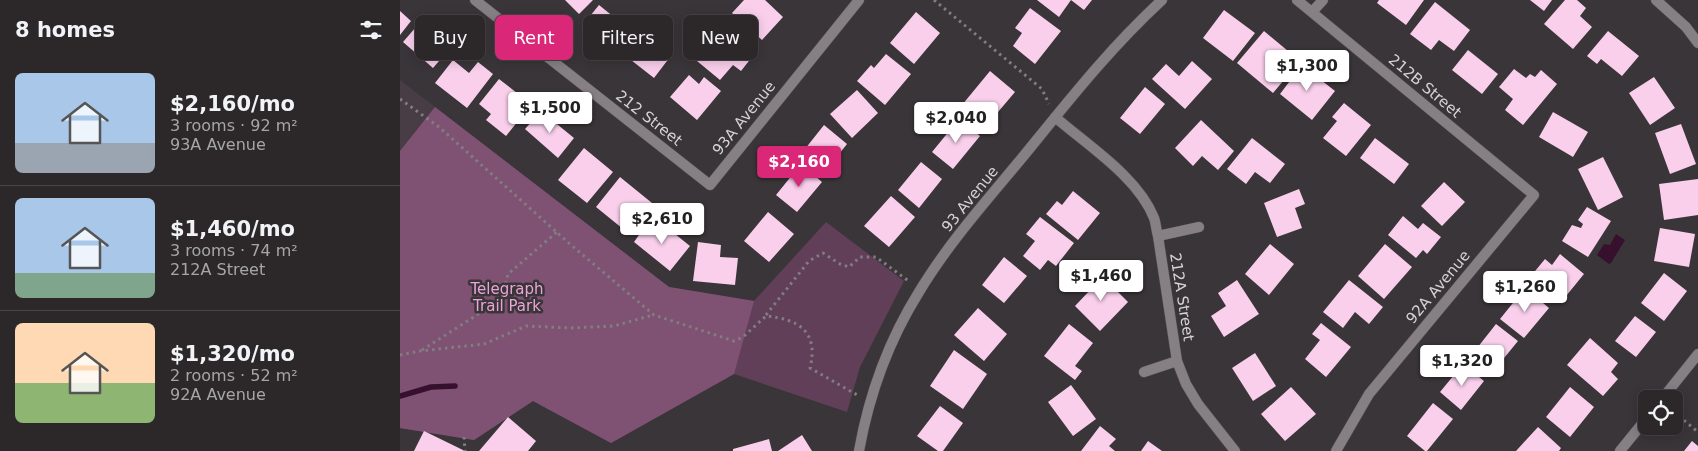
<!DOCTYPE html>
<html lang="en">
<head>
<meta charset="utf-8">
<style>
  body { margin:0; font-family:"DejaVu Sans",sans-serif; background:#343032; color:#f1f3f6; height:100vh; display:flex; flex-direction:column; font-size:19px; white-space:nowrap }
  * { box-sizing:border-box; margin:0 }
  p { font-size:16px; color:#a6a6a8 }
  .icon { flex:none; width:28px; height:28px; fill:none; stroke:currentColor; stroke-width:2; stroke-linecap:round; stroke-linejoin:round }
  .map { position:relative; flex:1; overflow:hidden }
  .drawer { display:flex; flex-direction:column; background:#2c282a; width:400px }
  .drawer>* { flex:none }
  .top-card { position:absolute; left:15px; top:15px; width:475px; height:45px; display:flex; gap:10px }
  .fabs { position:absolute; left:1238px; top:390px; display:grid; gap:10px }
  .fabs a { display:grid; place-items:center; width:45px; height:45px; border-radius:8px; background:#2c282a; box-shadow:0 2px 12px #0003,0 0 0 1px #484447; font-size:25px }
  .price { position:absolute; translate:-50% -42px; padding:0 11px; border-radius:5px; background:#fff; color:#222; font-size:16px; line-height:32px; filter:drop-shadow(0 1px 2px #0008) }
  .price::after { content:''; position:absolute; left:50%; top:30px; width:15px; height:11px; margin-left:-8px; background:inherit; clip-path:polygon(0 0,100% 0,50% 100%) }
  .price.on { background:#db2777; color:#fff }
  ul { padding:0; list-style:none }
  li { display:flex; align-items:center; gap:15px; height:125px; padding:0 15px }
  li+li { border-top:1px solid #484447 }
  li span { display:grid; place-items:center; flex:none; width:140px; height:100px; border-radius:8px; color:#555 }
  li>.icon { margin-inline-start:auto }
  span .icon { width:60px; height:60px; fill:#fffc; stroke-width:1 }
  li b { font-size:21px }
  h2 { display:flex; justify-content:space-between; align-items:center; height:60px; padding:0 15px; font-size:21px }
  .pill { padding:0 18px; border-radius:8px; background:#2c282a; box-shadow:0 2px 12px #0003,0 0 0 1px #484447; font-size:18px; line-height:45px }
  .pill.on { background:#db2777; color:#fff }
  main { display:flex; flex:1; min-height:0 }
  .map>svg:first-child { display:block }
  .built { fill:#483d44 }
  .green { fill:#623f58 }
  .forest { fill:#7f5273 }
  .water { fill:#37102e }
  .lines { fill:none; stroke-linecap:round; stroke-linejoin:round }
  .stream { stroke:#37102e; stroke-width:5.5 }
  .building { fill:#f9cfec }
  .minor-casing { stroke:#575356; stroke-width:11 }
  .tertiary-casing { stroke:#575356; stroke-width:11 }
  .path { stroke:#817d80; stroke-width:3; stroke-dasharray:2.5 4; stroke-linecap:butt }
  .minor { stroke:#868084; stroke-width:10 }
  .tertiary { stroke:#868084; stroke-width:10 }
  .labels { text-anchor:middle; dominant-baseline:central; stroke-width:5; stroke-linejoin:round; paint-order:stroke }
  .street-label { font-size:15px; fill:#d6d3d5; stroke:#3a3538 }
  .park-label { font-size:15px; fill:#eba4d7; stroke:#3a3538 }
</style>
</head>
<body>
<main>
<section class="drawer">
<h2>8 homes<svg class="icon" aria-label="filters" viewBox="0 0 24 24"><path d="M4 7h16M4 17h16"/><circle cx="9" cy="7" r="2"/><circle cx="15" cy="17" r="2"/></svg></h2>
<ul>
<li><span style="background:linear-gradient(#a9c7e8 70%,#9aa5b1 0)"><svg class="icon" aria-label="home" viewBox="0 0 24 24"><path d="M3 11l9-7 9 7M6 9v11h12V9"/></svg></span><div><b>$2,160/mo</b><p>3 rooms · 92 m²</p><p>93A Avenue</p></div></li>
<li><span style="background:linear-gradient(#a9c7e8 75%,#7fa58c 0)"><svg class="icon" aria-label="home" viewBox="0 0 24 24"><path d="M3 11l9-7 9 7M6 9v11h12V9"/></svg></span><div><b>$1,460/mo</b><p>3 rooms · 74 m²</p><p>212A Street</p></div></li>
<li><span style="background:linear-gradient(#ffd9b3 60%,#8fb573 0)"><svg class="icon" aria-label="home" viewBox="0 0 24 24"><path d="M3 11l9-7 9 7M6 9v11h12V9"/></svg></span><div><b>$1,320/mo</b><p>2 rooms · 52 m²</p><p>92A Avenue</p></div></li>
</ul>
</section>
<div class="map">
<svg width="1298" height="451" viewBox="0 0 1298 451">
  <rect width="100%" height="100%" fill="#3a3538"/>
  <path class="built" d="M0 80 35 107 0 151Z"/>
  <path class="green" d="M35 107 269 287 354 301 426 222 504 281 460 367 447 412 334 374 211 443 133 401 74 440 0 428V151Z"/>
  <path class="forest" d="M35 107 269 287 354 301 334 374 211 443 133 401 74 440 0 428V151Z"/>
  <path class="water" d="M1216 234 1225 240 1211 263 1209 264 1197 255 1204 244 1210 245Z"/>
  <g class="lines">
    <path class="stream" d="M0 396 31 387 55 386"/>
  </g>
  <path class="building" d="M165 0H193L179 14Z
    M344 0H365L383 17 362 40 332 13Z
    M637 0H692L684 10 671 0 659 17Z
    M979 0H1024L1006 25 977 3Z
    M1130 0H1152L1144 11Z
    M1165 0H1177L1186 8 1180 16 1192 27 1173 49 1144 24Z
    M1035 2 1070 30 1054 51 1039 40 1031 50 1010 34Z
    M199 5 230 30 213 51 182 26Z
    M630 8 661 31 635 64 613 46 622 33 615 28Z
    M824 10 855 33 833 61 803 38Z
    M0 11 11 21 0 35Z
    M516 12 540 33 514 64 490 43Z
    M22 20 52 46 33 68 3 42Z
    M321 31 352 57 341 71 333 65 320 80 297 61Z
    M864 31 900 61 873 93 837 63Z
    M1208 31 1239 56 1222 76 1201 59 1197 64 1187 56Z
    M238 32 270 57 254 78 222 53Z
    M1068 50 1098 74 1082 94 1052 70Z
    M486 54 511 74 485 105 457 81 471 65 474 68Z
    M53 60 69 73 78 62 93 74 67 108 35 83Z
    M792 61 812 79 785 109 752 79 766 64 779 76Z
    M902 65 935 91 912 120 880 94Z
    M1114 69 1126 78 1130 74 1135 77 1141 70 1157 84 1123 125 1105 110 1113 99 1099 87Z
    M590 71 615 92 587 125 562 105Z
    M289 75 299 84 304 77 321 91 297 120 270 97Z
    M1254 77 1275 108 1250 125 1229 93Z
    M99 79 117 93 113 99 127 110 106 136 86 120 91 114 79 104Z
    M745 87 765 104 740 134 720 118Z
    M457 90 478 113 452 138 430 114Z
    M944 103 971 125 946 156 923 138 937 121 932 117Z
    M141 111 174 138 158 158 125 129Z
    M1153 112 1188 132 1173 157 1139 137Z
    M559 119 580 136 553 169 532 152Z
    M801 120 834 151 818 170 802 156 793 166 775 148Z
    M1281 124 1296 164 1270 174 1255 133Z
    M424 125 447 144 424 173 401 154Z
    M852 138 885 164 870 183 855 172 846 184 827 169Z
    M975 138 1009 164 994 184 960 158Z
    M184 148 213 172 187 203 158 180Z
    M1203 157 1223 197 1198 210 1178 169Z
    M521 162 542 179 519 208 498 190Z
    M401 164 422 182 397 212 376 195Z
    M220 177 252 203 228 233 196 207Z
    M1298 179V215L1264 220 1259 184Z
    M1044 182 1065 202 1042 226 1021 206Z
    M899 189 905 204 895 208 902 228 877 237 864 203Z
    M673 191 700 213 678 240 646 214 657 201 662 205Z
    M491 196 515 217 489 247 464 226Z
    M1187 207 1211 221 1188 257 1162 241 1172 225 1181 228 1183 224 1178 220Z
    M368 212 394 234 369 262 344 241Z
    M1003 216 1018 229 1023 223 1041 237 1027 254 1023 250 1016 258 988 235Z
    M640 217 674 243 656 266 648 260 640 270 623 256 635 241 626 234Z
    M260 222 290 246 270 271 234 242 246 225 253 231Z
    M1260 228 1295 234 1289 267 1254 261Z
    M298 242 321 245 320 257 338 258 335 285 293 281Z
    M870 244 894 264 869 295 845 274Z
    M985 244 1012 267 984 299 958 276Z
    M1160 254 1184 274 1162 301 1131 276 1145 259 1152 265Z
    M604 257 627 276 604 303 582 285Z
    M697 271 728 302 700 331 675 306 693 287 687 281Z
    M1264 273 1287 291 1264 321 1241 303Z
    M837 280 859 314 824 337 811 316 826 306 818 293Z
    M949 280 983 307 969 324 955 312 943 328 923 312Z
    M1125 288 1149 308 1124 338 1100 319Z
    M578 308 607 334 584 361 554 335Z
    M1235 316 1256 332 1236 357 1215 341Z
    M921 323 951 347 926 377 905 359 920 340 912 334Z
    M669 324 693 343 675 366 682 371 675 380 644 356Z
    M1096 324 1118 341 1091 374 1070 357Z
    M1190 338 1218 363 1211 372 1218 379 1203 396 1167 365Z
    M554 350 587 374 563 409 530 386Z
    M855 353 876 386 853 401 832 368Z
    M1063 364 1084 381 1061 410 1040 392Z
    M671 385 696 419 673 436 648 402Z
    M891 387 916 414 885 441 861 414Z
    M1170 387 1194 407 1170 437 1146 417Z
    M1033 403 1053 419 1027 451H1025L1007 436Z
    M540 406 563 423 543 451H538L517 436Z
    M108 417 136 441 128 451H79Z
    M700 426 716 439 709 446 715 451H681Z
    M1138 427 1161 448 1159 451H1116Z
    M24 431 65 451H14Z
    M402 435 412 451H378Z
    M369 439 372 451H333V449Z
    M748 441 762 451H741Z
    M1292 441 1298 446V451H1284Z"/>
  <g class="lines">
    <defs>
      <path id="minor" d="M75 0 310 185 459 0
        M897 0 1134 195 969 394 936 451
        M912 12 923 0
        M655 117C687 145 738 177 754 218 756 223 756 230 758 236L777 361 786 384 798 404 835 451
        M758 236 799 227
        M744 372 777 361
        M459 451C469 395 489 340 519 292 549 242 589 198 626 153 670 99 710 48 762 0"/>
      <path id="tertiary" d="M1256 0 1286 27 1298 43
        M1262 399 1298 354
        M1220 451 1246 419"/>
    </defs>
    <use href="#minor" class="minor-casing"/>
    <use href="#tertiary" class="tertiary-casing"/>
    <path class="path" d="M534 0 642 89 649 104
      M0 99 39 127 171 245 254 315 334 341 343 337 366 316C399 319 419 332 410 368L459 396
      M366 315 409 261 423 253 440 264 449 267 460 257H476L510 282
      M22 350 102 299 108 274 157 232
      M0 355 20 351 84 344 126 326 170 328 214 326 253 315
      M1274 412 1298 432
      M64 437 65 451"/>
    <use href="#minor" class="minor"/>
    <use href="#tertiary" class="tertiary"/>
  </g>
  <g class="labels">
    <g class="street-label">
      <text transform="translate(1025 86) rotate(40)">212B Street</text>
      <text transform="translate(249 118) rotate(38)">212 Street</text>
      <text transform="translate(344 118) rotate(-51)">93A Avenue</text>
      <text transform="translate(570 199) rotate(-51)">93 Avenue</text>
      <text transform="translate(1038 287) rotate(-50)">92A Avenue</text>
      <text transform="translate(782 297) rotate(81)">212A Street</text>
    </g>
    <g class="park-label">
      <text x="107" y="289">Telegraph<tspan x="107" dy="17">Trail Park</tspan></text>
    </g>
  </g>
</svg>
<div class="fabs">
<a><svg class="icon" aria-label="locate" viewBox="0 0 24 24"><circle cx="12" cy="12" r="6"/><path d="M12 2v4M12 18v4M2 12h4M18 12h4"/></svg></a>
</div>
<b class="price" style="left:907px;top:92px">$1,300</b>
<b class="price" style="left:150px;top:134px">$1,500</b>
<b class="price" style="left:556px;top:144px">$2,040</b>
<b class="price on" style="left:399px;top:188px">$2,160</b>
<b class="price" style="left:262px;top:245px">$2,610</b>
<b class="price" style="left:701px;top:302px">$1,460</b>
<b class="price" style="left:1125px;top:313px">$1,260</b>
<b class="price" style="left:1062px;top:387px">$1,320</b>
<div class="top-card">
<a class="pill">Buy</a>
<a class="pill on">Rent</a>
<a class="pill">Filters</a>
<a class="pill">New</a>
</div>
</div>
</main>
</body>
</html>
